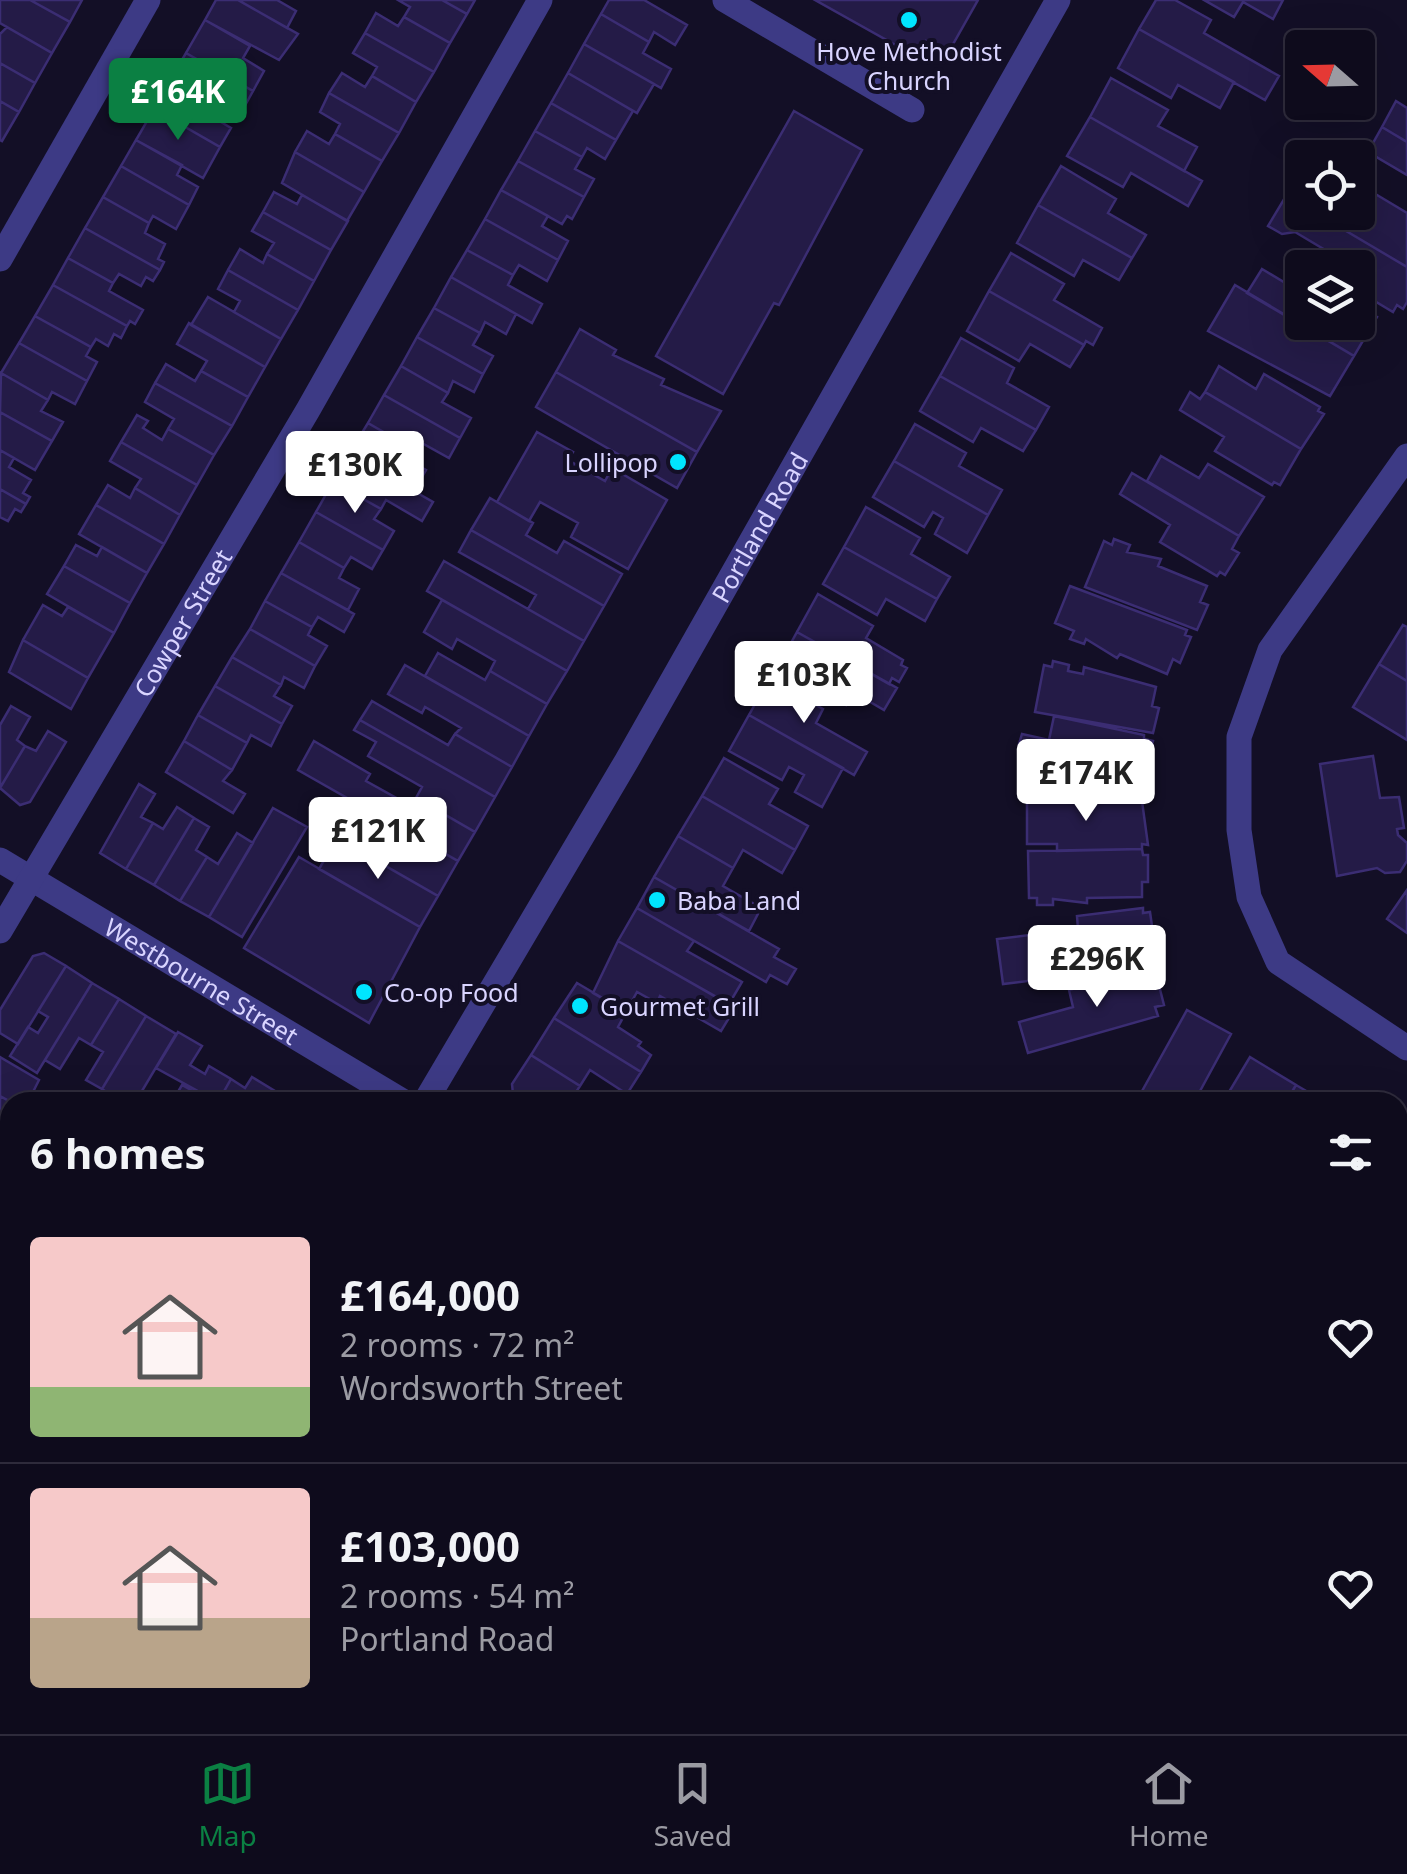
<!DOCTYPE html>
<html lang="en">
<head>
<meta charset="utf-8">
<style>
  body { margin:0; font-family:"Noto Sans",sans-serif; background:#171425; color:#f1f3f6; height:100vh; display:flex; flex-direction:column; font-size:38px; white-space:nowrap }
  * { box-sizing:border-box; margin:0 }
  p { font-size:32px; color:#9b9ba3 }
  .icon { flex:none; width:55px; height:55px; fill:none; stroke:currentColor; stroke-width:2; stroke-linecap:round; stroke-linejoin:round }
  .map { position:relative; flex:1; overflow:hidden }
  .sheet { position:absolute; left:0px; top:1092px; width:1408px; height:642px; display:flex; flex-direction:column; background:#0e0b1c; border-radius:30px 30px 0 0; box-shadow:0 10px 40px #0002,0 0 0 2px #2e2b3b }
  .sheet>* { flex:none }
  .needle { width:65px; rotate:290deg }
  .tools { position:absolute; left:1285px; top:30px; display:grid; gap:20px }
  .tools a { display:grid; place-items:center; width:90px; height:90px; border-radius:10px; background:#0e0b1c; box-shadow:0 10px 40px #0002,0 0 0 2px #2e2b3b; font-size:50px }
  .price { position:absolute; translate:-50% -85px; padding:0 22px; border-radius:10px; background:#fff; color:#222; font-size:32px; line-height:65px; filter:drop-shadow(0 2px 5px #0008) }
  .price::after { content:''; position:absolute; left:50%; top:60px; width:30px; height:22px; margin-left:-15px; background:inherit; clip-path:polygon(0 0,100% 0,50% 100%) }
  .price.on { background:#0b8043; color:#fff }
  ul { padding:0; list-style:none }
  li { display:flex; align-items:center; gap:30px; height:250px; padding:0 30px }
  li+li { border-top:2px solid #2e2b3b }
  li span { display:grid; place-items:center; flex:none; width:280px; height:200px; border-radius:10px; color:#555 }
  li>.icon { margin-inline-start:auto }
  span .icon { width:120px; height:120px; fill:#fffc; stroke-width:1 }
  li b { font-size:42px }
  h2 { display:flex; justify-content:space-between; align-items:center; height:120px; padding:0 30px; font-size:42px }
  .menu { display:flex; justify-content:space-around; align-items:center; height:140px; border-top:2px solid #2e2b3b; background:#0e0b1c; font-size:28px; color:#9b9ba3 }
  .menu a { display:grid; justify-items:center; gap:5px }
  .menu .on { color:#0b8043 }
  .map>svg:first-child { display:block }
  .building { fill:#241b47; stroke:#3b2d73; stroke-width:2.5 }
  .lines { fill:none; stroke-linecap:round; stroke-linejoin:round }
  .minor { stroke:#3d3a85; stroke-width:25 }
  .tertiary { stroke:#3d3a85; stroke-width:25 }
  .poi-dot { fill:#00e5ff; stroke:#130f26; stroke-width:4 }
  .labels { text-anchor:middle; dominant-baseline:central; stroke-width:8; stroke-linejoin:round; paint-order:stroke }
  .poi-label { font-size:25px; fill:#d9d4ff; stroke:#130f26; text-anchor:start }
  .street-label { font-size:25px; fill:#d9d4ff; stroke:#130f26 }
</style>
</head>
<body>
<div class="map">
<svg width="1407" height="1734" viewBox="0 0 1407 1734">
  <rect width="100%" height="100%" fill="#130f26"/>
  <path class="building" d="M0 0H30L70 22 52 53 0 23Z
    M30 0H82L70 22Z
    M216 0H238L298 34 279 60 205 20Z
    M238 0H277L296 11 287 28Z
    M398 0H442L467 14 450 43 404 17 410 7Z
    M442 0H475L467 14Z
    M609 0H644L687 25 675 45 654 32 649 42 601 14Z
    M815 0H978L948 53 926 41 917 57Z
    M1156 0H1175L1211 20 1204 33 1279 76 1265 100 1139 29Z
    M1204 0H1283L1273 19 1243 2 1234 17Z
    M376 13 398 26 404 17 450 43 434 72 365 33Z
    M601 14 649 42 643 53 671 69 661 88 584 44Z
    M205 20 250 46 243 58 264 71 253 91 186 53Z
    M7 27 52 53 35 83 0 63V34Z
    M1139 29 1234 82 1220 108 1178 85 1171 98 1118 68Z
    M365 33 434 72 416 102 372 76 377 67 353 53Z
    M584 44 654 84 637 113 568 73Z
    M186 53 253 91 237 120 169 82Z
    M0 63 35 83 19 112 0 101Z
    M342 73 365 87 372 76 416 102 399 133 329 93Z
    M568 73 633 111 616 140 551 103Z
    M1111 78 1168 110 1158 126 1197 147 1184 171 1090 117Z
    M169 82 216 108 211 116 231 128 220 147 154 109Z
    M329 93 399 133 382 161 335 134 340 124 320 112Z
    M0 101 19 112 2 141 0 140Z
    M1396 101 1407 108V142L1382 127Z
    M551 103 616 140 605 159 587 148 582 157 535 131Z
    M154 109 220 147 203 178 136 140Z
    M794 111 862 150 779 305 774 303 723 394 656 356Z
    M1090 117 1202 181 1188 206 1131 173 1123 187 1067 156Z
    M1382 127 1407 142V175L1368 152Z
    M307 131 329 144 335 134 382 161 364 192 295 152Z
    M535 131 582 157 575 169 594 179 584 197 518 161Z
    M136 140 182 165 177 175 198 187 189 205 121 166Z
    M295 152 364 192 347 221 282 183Z
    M518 161 584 197 572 219 567 216 562 224 501 190Z
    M121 166 189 205 176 229 153 216 149 223 103 197Z
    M1061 166 1116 199 1108 213 1146 235 1132 258 1038 205Z
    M1362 186 1407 213V267L1314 212H1358Z
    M501 190 548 216 542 226 568 241 558 260 485 219Z
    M274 192 297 204 302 195 348 221 331 250 263 212Z
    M1286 196 1302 206V212H1314L1407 267V302L1403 309 1397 305 1393 312 1358 291V268H1338L1342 260 1295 232 1282 234 1268 226Z
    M103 197 149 223 145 233 165 244 158 259 164 262 160 270 85 228Z
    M1038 205 1132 258 1119 280 1083 260 1074 276 1017 243Z
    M263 212 331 250 314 281 267 254 274 243 252 231Z
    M485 219 558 260 547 281 519 265 513 275 467 250Z
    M85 228 160 270 153 281 146 277 141 286 119 274 113 283 68 258Z
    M240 249 263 263 267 254 314 281 298 310 228 270Z
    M467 250 513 275 508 285 542 304 532 323 451 277Z
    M1011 253 1064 284 1054 300 1102 328 1093 345 1086 341 1084 345 989 291Z
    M68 258 113 283 109 291 143 310 135 324 130 321 127 326 53 285Z
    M1262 269 1302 293V322H1358V306L1377 317 1354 356 1247 293Z
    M228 270 298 310 281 339 234 312 240 301 218 289Z
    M451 277 516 314 506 334 485 322 480 333 434 308Z
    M53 285 127 326 121 338 114 334 108 346 96 339 91 347 35 316Z
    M1235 285 1354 356 1330 396 1208 331Z
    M989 291 1084 345 1070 367 1030 344 1019 361 967 331Z
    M208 297 281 339 265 367 191 325Z
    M434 308 480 333 473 345 493 356 483 374 417 337Z
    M35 316 91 347 86 356 97 362 87 381 19 343Z
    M189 323 265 367 248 397 201 371 207 361 177 344Z
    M580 329 616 350 613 355 664 379 661 385 721 411 697 452 556 372Z
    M417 337 483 374 474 392 453 381 448 393 401 366Z
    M961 338 1014 368 1007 383 1049 407 1036 430 940 376Z
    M19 343 87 381 75 404 52 392 48 400 1 373Z
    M166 364 195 381 201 371 248 397 232 426 155 383Z
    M401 366 448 393 442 402 471 418 460 438 384 395Z
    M1219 366 1256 389 1264 374 1320 407 1318 411 1324 414 1301 449 1205 392Z
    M556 372 697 452 677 488 536 407Z
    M1 373 48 400 41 411 63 422 52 441 0 412Z
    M940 376 1036 430 1023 451 981 428 973 442 920 411Z
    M155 383 232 426 214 455 168 429 174 419 145 402Z
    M1190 392 1200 399 1205 392 1301 449 1280 485 1274 482 1272 485 1215 451 1224 437 1180 410Z
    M384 395 460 438 449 458 418 441 413 449 368 423Z
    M0 412 52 441 35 470 0 450Z
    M137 415 148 421 143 428 162 440 168 429 214 455 197 485 121 442Z
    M368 423 413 449 408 460 426 470 414 491 349 454Z
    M915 424 966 453 959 466 1002 490 988 515 894 461Z
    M537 432 573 452 568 460 605 481 612 468 667 500 628 569 571 537 578 523 540 502 529 521 497 502Z
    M121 442 197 485 180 515 135 488 141 479 110 461Z
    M0 450 14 458 9 467 31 480 23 493 30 497 26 504 0 489Z
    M349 454 433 502 422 521 386 500 381 509 333 482Z
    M1161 456 1199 478 1208 464 1264 497 1239 536 1147 481Z
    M894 461 988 515 967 553 935 534 943 518 933 512 924 527 873 497Z
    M1132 473 1239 536 1232 549 1239 553 1225 575 1220 572 1217 576 1160 542 1170 525 1120 494Z
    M333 482 381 509 374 519 394 531 383 550 316 512Z
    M108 485 130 498 135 488 180 515 164 544 96 505Z
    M0 489 26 504 21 512 15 509 8 521 0 517Z
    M490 498 533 523 526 535 557 553 564 541 622 574 604 606 471 530Z
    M96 505 164 544 147 573 79 534Z
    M866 507 920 538 911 554 950 577 937 599 844 547Z
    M316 512 383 550 372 569 351 557 344 568 299 542Z
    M471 530 604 606 584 641 528 609 536 595 459 552Z
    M1114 539 1130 545 1127 552 1161 559 1158 566 1207 586 1200 602 1208 605 1197 630 1085 587 1104 541 1112 545Z
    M299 542 344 568 339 578 359 589 348 610 281 573Z
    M76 545 97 556 102 547 147 573 130 603 64 566Z
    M844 547 937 599 925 621 886 599 877 615 823 584Z
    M444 561 584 641 567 671 427 591Z
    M64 566 130 603 114 633 47 594Z
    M281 573 354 614 344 632 318 617 312 627 265 601Z
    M1070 586 1187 630 1185 635 1191 637 1180 663 1173 659 1167 674 1120 654 1117 658 1086 639 1084 644 1070 639 1074 631 1055 623Z
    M818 594 873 626 866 638 903 660 901 665 907 668 899 682 892 678 889 684 797 632Z
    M442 600 567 671 547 704 490 671 495 661 457 639 452 649 424 632Z
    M265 601 312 627 308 635 327 646 315 666 250 629Z
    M43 605 62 616 68 607 114 633 88 678 23 640Z
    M1403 625 1407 627V681L1379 664Z
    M250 629 315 666 304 688 284 677 281 685 232 657Z
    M797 632 897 688 884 710 853 692 846 705 778 667Z
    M23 640 88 678 71 709 9 672Z
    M438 653 485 680 490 671 547 704 529 736 425 676Z
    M232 657 281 685 274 696 292 706 282 724 215 686Z
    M1053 661 1069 665 1068 671 1083 674 1084 667 1156 687 1152 706 1159 708 1153 733 1035 712 1044 665 1052 667Z
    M1379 664 1407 681V740L1353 707Z
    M405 665 529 736 512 767 455 734 461 728 425 707 422 713 388 694Z
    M769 679 823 709 816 723 867 752 854 775 749 715Z
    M215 686 282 724 271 746 251 735 247 743 198 715Z
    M372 701 448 745 455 734 512 767 495 797 360 720Z
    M11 706 30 717 17 740 25 746 0 788V725Z
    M198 715 247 743 232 770 184 741Z
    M749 715 843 768 822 807 795 792 804 775 789 767 782 780 729 751Z
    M1054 716 1144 735V739L1153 741 1146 767 1139 766 1135 783 1083 771 1082 779 1060 775 1061 767 1050 764 1045 781 1021 779 1023 765 1030 766 1032 760 1024 758 1027 747 1019 744 1022 734 1049 740Z
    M360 720 495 797 475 832 416 798 422 787 368 756 376 742 354 730Z
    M48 731 66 742 30 802 20 805 0 788 25 746 36 751Z
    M184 741 232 770 223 781 245 794 233 813 166 772Z
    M314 741 370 774 366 781 411 806 416 798 475 832 458 861 298 770Z
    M1373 756 1380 798 1399 797 1404 828 1397 829 1398 835 1407 843V861L1400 872 1385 873 1377 868 1337 876 1320 764Z
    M724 758 778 789 769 804 808 826 795 850 702 796Z
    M139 784 155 794 141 817 153 823 126 869 100 853Z
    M1087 795V802L1142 801 1148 845 1142 844V849L1057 851V844H1027V802H1035L1036 797 1067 801 1066 796Z
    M702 796 795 850 782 873 743 850 733 868 678 836Z
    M354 802 458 861 438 896 354 848 362 834 343 823Z
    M177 807 194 818 154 885 126 869 153 823 163 829Z
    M273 808 307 827 242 937 209 917Z
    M194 818 209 827 196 850 207 857 180 901 154 885Z
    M237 833 253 843 209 917 180 901 207 857 218 864Z
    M678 836 733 868 723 886 761 908 749 931 654 877Z
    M337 838 438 896 420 927 319 869Z
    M1142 849 1143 855H1148V882H1142V897L1087 898V903L1053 899V905H1037V898H1029L1028 851Z
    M299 857 420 927 369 1023 244 948Z
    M654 877 779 949 774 957 796 969 787 984 770 975 766 982 637 908Z
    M1407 890V933L1387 919Z
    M637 908 694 941 687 951 742 982 729 1004 618 941Z
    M1143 908V913L1150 912 1153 933 1146 934 1148 953 1123 956 1124 965 1100 968 1099 960 1081 962 1082 968 1058 971 1057 964 1042 965 1044 979 1003 984 997 939 1078 929 1077 916Z
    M618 941 735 1008 721 1031 660 996 657 1003 637 992 626 1012 593 993Z
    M44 953 66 966 18 1044 0 1033V1010L33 956Z
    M66 966 92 983 37 1073 10 1056 28 1027 38 1033 48 1017 38 1011Z
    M1154 966 1164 1005 1155 1007 1158 1016 1028 1053 1019 1022 1073 1007 1069 990Z
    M92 983 119 999 91 1045 79 1038 60 1069 45 1060Z
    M577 983 626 1012 618 1027 641 1042 638 1046 651 1055 641 1072 554 1018Z
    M119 999 146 1016 102 1089 86 1080 103 1052 91 1045Z
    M1187 1010 1231 1034 1194 1102H1136Z
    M146 1016 176 1034 136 1101 124 1094 120 1101 102 1089Z
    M554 1018 641 1072 627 1094 590 1070 580 1086 531 1055Z
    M178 1032 202 1046 190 1065 205 1074 209 1066 231 1079 218 1102 156 1068Z
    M531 1055 580 1086 571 1100 575 1102H526L513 1094 512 1084Z
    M0 1057 39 1080 33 1092 50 1102H11L0 1096Z
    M1250 1057 1296 1085 1286 1102H1223Z
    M252 1077 293 1102H218L231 1079 245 1088Z
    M182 1085 212 1102H172Z
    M1296 1085 1325 1102H1286Z
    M0 1096 11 1102 10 1142 0 1135Z
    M0 1135 10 1142 9 1180 0 1174Z
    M1398 1148 1407 1154V1220L1400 1231 1407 1235 1398 1251Z
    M1407 1262V1292L1398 1286Z
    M6 1374 10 1376V1402L0 1396Z
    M0 1455 10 1462V1489L0 1483Z
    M0 1483 10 1489V1530L0 1524Z
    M0 1524 10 1530V1572L0 1566Z
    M0 1566 10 1572V1603L5 1612 0 1609Z
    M1407 1574V1617L1398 1632V1589Z
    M1407 1617V1677L1398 1670V1632Z
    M124 1725H175L189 1734H119Z
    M175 1725H249L252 1727 247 1734H212L201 1727 196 1734H189Z
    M335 1725H349L364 1734H329Z
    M764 1725H814L808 1734H758Z
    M814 1725H850L854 1728 850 1734H808Z
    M867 1725H900L894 1734H850L854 1728 862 1733Z
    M900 1725H928L923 1734H894Z
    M1109 1725H1152L1146 1734H1104Z
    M1152 1725H1195L1189 1734H1146Z
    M1195 1725H1236L1231 1734H1189Z"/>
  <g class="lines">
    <g class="minor">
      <path d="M725 0 912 110"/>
      <path d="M0 259 148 0"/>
      <path d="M1407 456 1270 650 1239 737V830L1249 897 1278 962 1407 1048"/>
      <path id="s1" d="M0 860 404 1102"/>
      <path id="s2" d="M0 931 308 410 540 0"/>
      <path d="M543 1725 557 1734"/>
      <path d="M1357 1725 1370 1734"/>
    </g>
    <g class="tertiary">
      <path id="s3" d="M425 1102 626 762 1058 0"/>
      <path d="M41 1734 46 1725"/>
    </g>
  </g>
  <g class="poi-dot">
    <circle cx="909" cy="20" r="10"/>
    <circle cx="678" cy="462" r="10"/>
    <circle cx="657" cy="900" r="10"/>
    <circle cx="364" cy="992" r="10"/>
    <circle cx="580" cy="1006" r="10"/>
  </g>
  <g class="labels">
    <g class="poi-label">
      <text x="909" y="51" text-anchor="middle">Hove Methodist<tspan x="909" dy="29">Church</tspan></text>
      <text x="658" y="462" text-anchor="end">Lollipop</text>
      <text x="677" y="900">Baba Land</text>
      <text x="384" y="992">Co-op Food</text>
      <text x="600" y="1006">Gourmet Grill</text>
    </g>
    <g class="street-label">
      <text stroke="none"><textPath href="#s3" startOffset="665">Portland Road</textPath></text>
      <text stroke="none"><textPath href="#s2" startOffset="358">Cowper Street</textPath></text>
      <text stroke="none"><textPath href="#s1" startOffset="235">Westbourne Street</textPath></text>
    </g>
  </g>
</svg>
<div class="tools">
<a><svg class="needle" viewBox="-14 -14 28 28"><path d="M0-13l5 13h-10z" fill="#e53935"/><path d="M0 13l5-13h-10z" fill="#9b9ba3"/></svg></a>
<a><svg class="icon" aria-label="locate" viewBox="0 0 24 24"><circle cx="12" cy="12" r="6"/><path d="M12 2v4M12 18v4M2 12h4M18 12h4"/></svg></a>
<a><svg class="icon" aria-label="layers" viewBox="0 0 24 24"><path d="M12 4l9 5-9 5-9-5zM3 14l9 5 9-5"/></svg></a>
</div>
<b class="price on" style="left:178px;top:143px">£164K</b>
<b class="price" style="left:355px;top:516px">£130K</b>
<b class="price" style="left:804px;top:726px">£103K</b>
<b class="price" style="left:1086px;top:824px">£174K</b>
<b class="price" style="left:378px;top:882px">£121K</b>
<b class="price" style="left:1097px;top:1010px">£296K</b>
<section class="sheet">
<h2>6 homes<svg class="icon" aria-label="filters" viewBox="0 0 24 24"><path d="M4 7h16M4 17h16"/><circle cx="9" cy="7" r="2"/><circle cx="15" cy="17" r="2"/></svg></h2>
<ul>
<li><span style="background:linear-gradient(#f6c9c9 75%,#8fb573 0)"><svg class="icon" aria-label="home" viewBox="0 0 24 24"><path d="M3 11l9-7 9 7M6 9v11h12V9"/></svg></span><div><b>£164,000</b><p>2 rooms · 72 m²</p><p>Wordsworth Street</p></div><svg class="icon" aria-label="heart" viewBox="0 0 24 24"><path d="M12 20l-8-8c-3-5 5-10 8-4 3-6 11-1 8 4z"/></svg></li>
<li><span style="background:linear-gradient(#f6c9c9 65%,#b9a48a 0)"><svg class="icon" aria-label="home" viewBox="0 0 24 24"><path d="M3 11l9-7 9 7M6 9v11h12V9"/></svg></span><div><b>£103,000</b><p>2 rooms · 54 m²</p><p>Portland Road</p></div><svg class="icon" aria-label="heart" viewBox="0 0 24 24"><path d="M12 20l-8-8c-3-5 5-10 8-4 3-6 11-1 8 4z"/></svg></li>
</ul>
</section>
</div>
<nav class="menu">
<a class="on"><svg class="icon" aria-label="map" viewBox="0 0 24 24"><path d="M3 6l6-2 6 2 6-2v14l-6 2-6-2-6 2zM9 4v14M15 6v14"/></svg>Map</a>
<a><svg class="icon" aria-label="saved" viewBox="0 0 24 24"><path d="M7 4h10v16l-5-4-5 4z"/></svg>Saved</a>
<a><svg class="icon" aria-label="home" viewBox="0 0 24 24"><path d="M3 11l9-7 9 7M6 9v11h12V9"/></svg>Home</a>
</nav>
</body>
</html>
